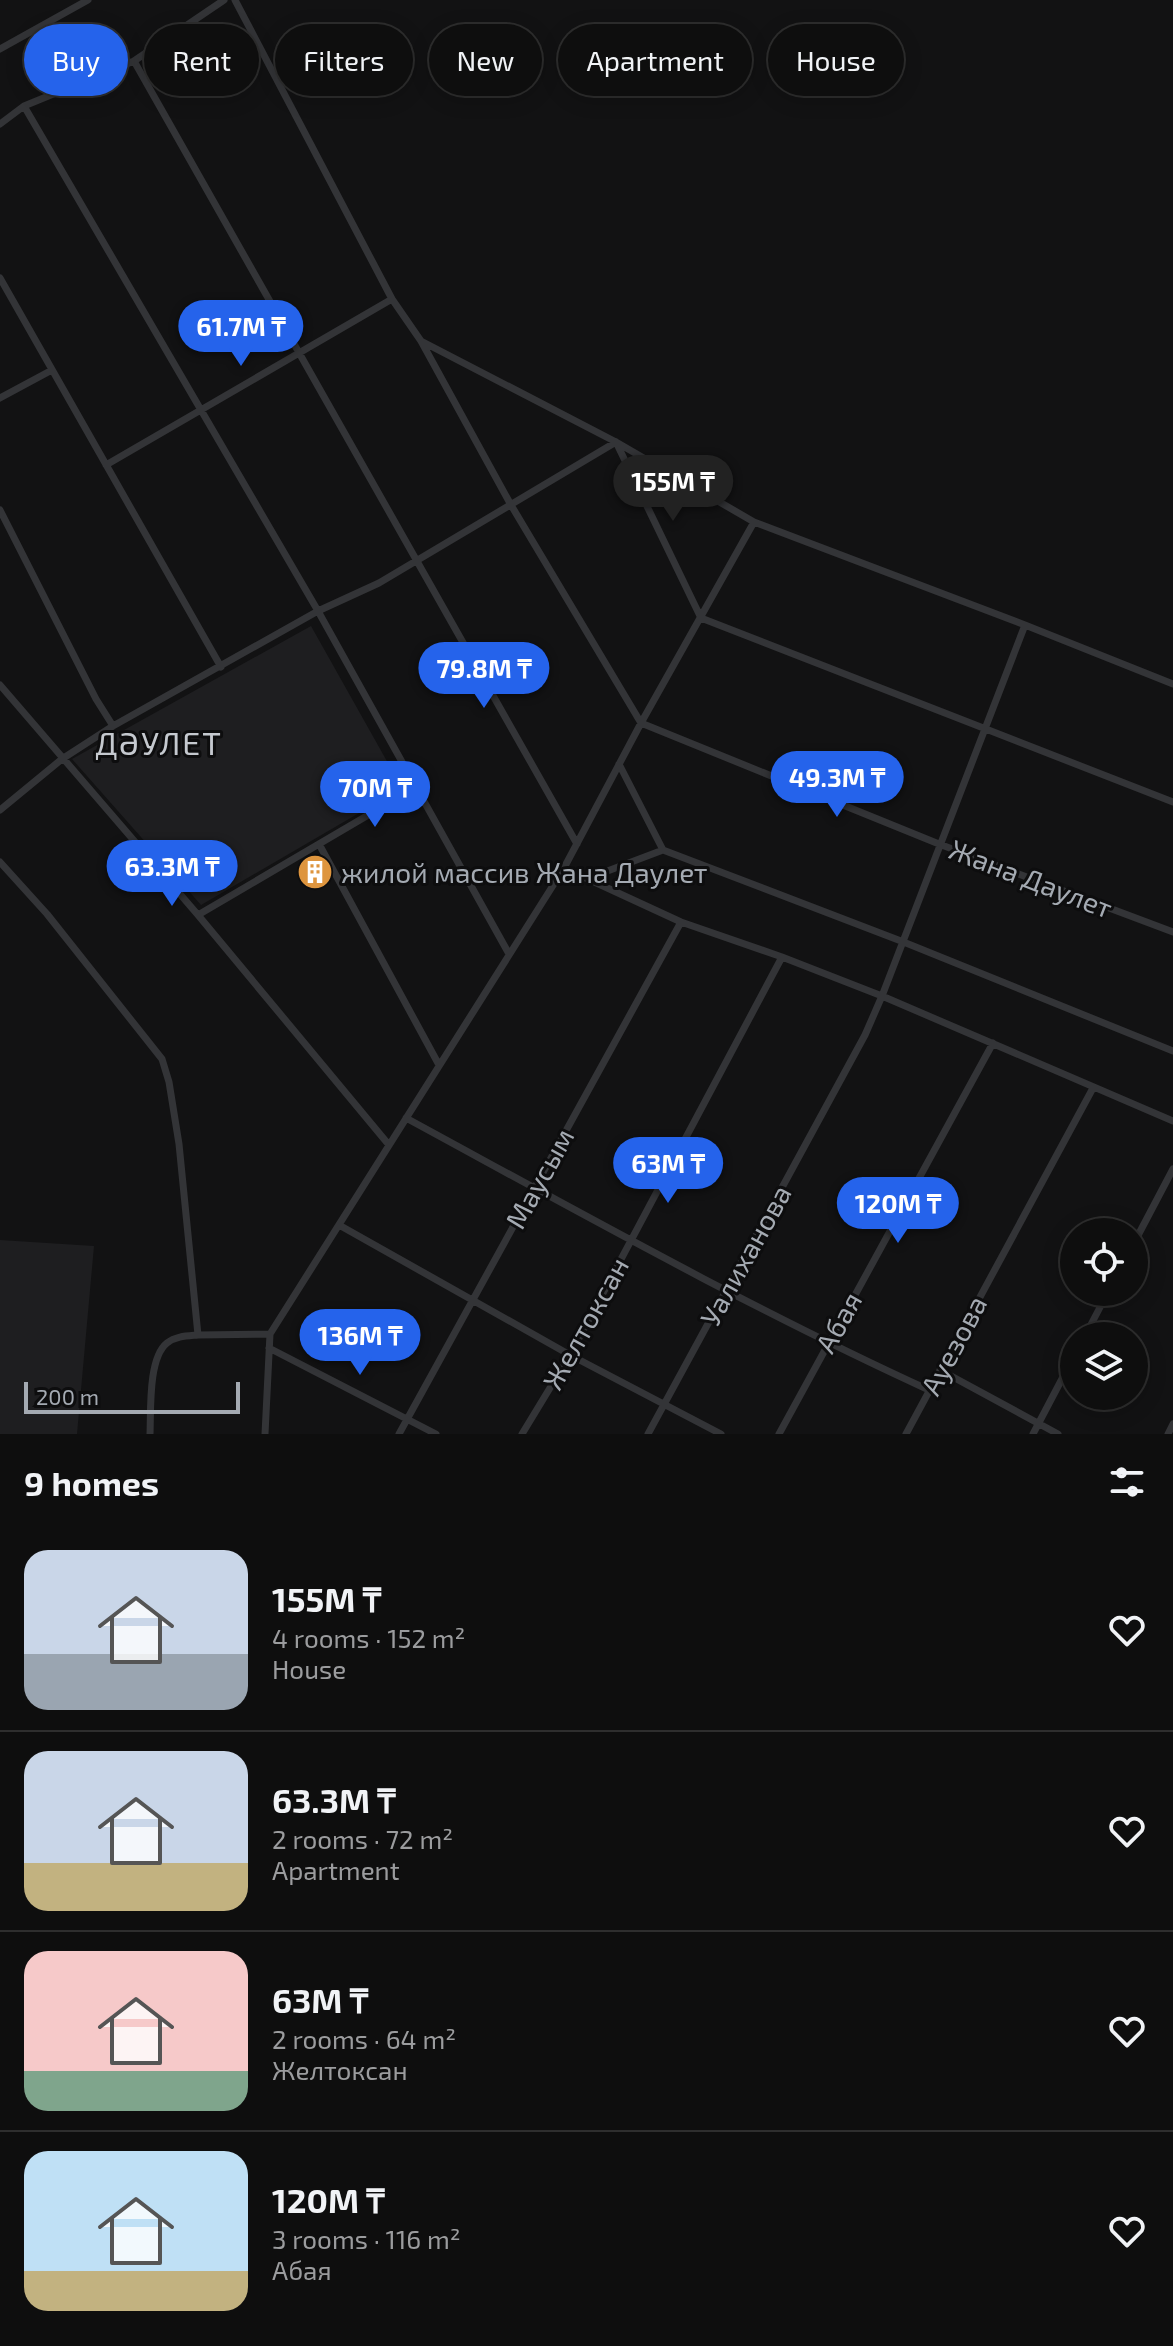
<!DOCTYPE html>
<html lang="en">
<head>
<meta charset="utf-8">
<style>
  body { margin:0; font-family:"Exo 2",sans-serif; background:#171717; color:#f1f3f6; height:100vh; display:flex; flex-direction:column; font-size:30px; white-space:nowrap }
  * { box-sizing:border-box; margin:0 }
  p { font-size:26px; color:#9b9c9e }
  .icon { flex:none; width:44px; height:44px; fill:none; stroke:currentColor; stroke-width:2; stroke-linecap:round; stroke-linejoin:round }
  .map { position:relative; height:1434px; overflow:hidden }
  .details { display:flex; flex-direction:column; background:#0e0e0e; flex:1 }
  .details>* { flex:none }
  .top-card { position:absolute; left:24px; top:24px; width:1126px; height:72px; display:flex; gap:16px }
  .controls { position:absolute; left:1060px; top:1218px; display:grid; gap:16px }
  .controls a { display:grid; place-items:center; width:88px; height:88px; border-radius:50%; background:#0e0e0e; box-shadow:0 4px 20px #0003,0 0 0 2px #2e2e2e; font-size:40px }
  .scale { position:absolute; left:24px; bottom:20px; width:216px; box-sizing:border-box; padding-left:8px; border:4px solid #a4aab2; border-top:0; font-size:22px; line-height:28px; white-space:nowrap; color:#a4aab2; -webkit-text-stroke:6px #0d0d0e; paint-order:stroke }
  .price { position:absolute; translate:-50% -68px; padding:0 18px; border-radius:28px; background:#2563eb; color:#fff; font-size:26px; line-height:52px; filter:drop-shadow(0 2px 4px #0008) }
  .price::after { content:''; position:absolute; left:50%; top:48px; width:24px; height:18px; margin-left:-12px; background:inherit; clip-path:polygon(0 0,100% 0,50% 100%) }
  .price.selected { background:#222; color:#fff }
  ul { padding:0; list-style:none }
  li { display:flex; align-items:center; gap:24px; height:200px; padding:0 24px }
  li+li { border-top:2px solid #2e2e2e }
  li span { display:grid; place-items:center; flex:none; width:224px; height:160px; border-radius:24px; color:#555 }
  li>.icon { margin-inline-start:auto }
  span .icon { width:96px; height:96px; fill:#fffc; stroke-width:1 }
  li b { font-size:34px }
  h2 { display:flex; justify-content:space-between; align-items:center; height:96px; padding:0 24px; font-size:34px }
  .tag { padding:0 28px; border-radius:36px; background:#0e0e0e; box-shadow:0 4px 20px #0003,0 0 0 2px #2e2e2e; font-size:28px; line-height:72px }
  .tag.selected { background:#2563eb; color:#fff }
  .map>svg:first-child { display:block }
  .built { fill:#1e1e20 }
  .lines { fill:none; stroke-linecap:round; stroke-linejoin:round }
  .minor { stroke:#333437; stroke-width:7 }
  .labels { text-anchor:middle; dominant-baseline:central; stroke-width:6; stroke-linejoin:round; paint-order:stroke }
  .poi-label { font-size:28px; fill:#a4aab2; stroke:#0d0d0e; text-anchor:start }
  .street-label { font-size:28px; fill:#a4aab2; stroke:#0d0d0e }
  .quarter-label { font-size:32px; letter-spacing:2px; fill:#c5c9cf; stroke:#0d0d0e }
</style>
</head>
<body>
<div class="map">
<svg width="1173" height="1434" viewBox="0 0 1173 1434">
  <rect width="100%" height="100%" fill="#121213"/>
  <path class="built" d="M311 626 402 788 201 905 72 759Z
    M0 1240 94 1246 77 1434H0Z"/>
  <g class="lines">
    <path class="minor" d="M235 0 392 299 421 341 616 442 754 522
      M0 49 88 0
      M134 61 577 844
      M24 106 318 611 509 954
      M0 124 24 106 134 61 224 0
      M0 278 221 667
      M421 341 511 505 641 723 754 522 1025 625
      M0 398 52 370
      M106 465 392 299
      M0 510 96 699 113 726
      M1173 684 1025 625 882 996 1173 1121
      M0 685 198 915 416 787
      M619 764 663 850
      M0 810 62 759 113 726 318 611 379 583 616 442 701 618 1173 802
      M319 844 439 1065
      M0 862 47 914 162 1059 169 1082 179 1144 198 1335 270 1334
      M564 868 641 723 939 844 1173 932
      M589 878 663 850 901 941 1173 1051
      M198 915 389 1145
      M406 1118C579 1212 750 1308 929 1390
      M339 1225 570 1355 721 1434
      M1134 1243 1173 1169
      M1085 1336 1108 1292
      M269 1348 436 1434
      M940 1370 1058 1434
      M150 1434C151 1411 148 1358 167 1343 176 1336 187 1336 198 1335
      M265 1434 270 1334 564 868 681 922 782 957 882 996 865 1035 648 1434
      M399 1434 681 922
      M522 1434 570 1355 782 957
      M779 1434 993 1043
      M906 1434 1093 1088
      M1033 1434 1074 1356
      M1168 1434 1173 1424"/>
  </g>
  <defs>
    <symbol id="building-disc" viewBox="-11 -11 22 22"><circle r="9.5" fill="#de953e" stroke="#0d0d0e"/><path d="M-4-6H4V6H1V3H-1V6H-4ZM-2.5-4.3h1.7v1.8h-1.7ZM.8-4.3h1.7v1.8H.8ZM-2.5-1h1.7V.8h-1.7ZM.8-1h1.7V.8H.8Z" fill="#fff"/></symbol>
  </defs>
  <g fill-rule="evenodd">
    <use href="#building-disc" x="295" y="852" width="40" height="40"/>
  </g>
  <g class="labels">
    <g class="poi-label">
      <text x="341" y="872">жилой массив Жана Даулет</text>
    </g>
    <g class="street-label">
      <text transform="translate(1031 878) rotate(21)">Жана Даулет</text>
      <text transform="translate(539 1178) rotate(-61)">Маусым</text>
      <text transform="translate(745 1255) rotate(-61)">Уалиханова</text>
      <text transform="translate(838 1322) rotate(-61)">Абая</text>
      <text transform="translate(585 1323) rotate(-61)">Желтоксан</text>
      <text transform="translate(953 1345) rotate(-62)">Ауезова</text>
    </g>
    <g class="quarter-label">
      <text x="159" y="742">ДӘУЛЕТ</text>
    </g>
  </g>
</svg>
<div class="controls">
<a><svg class="icon" aria-label="locate" viewBox="0 0 24 24"><circle cx="12" cy="12" r="6"/><path d="M12 2v4M12 18v4M2 12h4M18 12h4"/></svg></a>
<a><svg class="icon" aria-label="layers" viewBox="0 0 24 24"><path d="M12 4l9 5-9 5-9-5zM3 14l9 5 9-5"/></svg></a>
</div>
<div class="scale">200 m</div>
<b class="price" style="left:241px;top:368px">61.7M ₸</b>
<b class="price selected" style="left:673px;top:523px">155M ₸</b>
<b class="price" style="left:484px;top:710px">79.8M ₸</b>
<b class="price" style="left:837px;top:819px">49.3M ₸</b>
<b class="price" style="left:375px;top:829px">70M ₸</b>
<b class="price" style="left:172px;top:908px">63.3M ₸</b>
<b class="price" style="left:668px;top:1205px">63M ₸</b>
<b class="price" style="left:898px;top:1245px">120M ₸</b>
<b class="price" style="left:360px;top:1377px">136M ₸</b>
<div class="top-card">
<a class="tag selected">Buy</a>
<a class="tag">Rent</a>
<a class="tag">Filters</a>
<a class="tag">New</a>
<a class="tag">Apartment</a>
<a class="tag">House</a>
</div>
</div>
<section class="details">
<h2>9 homes<svg class="icon" aria-label="filters" viewBox="0 0 24 24"><path d="M4 7h16M4 17h16"/><circle cx="9" cy="7" r="2"/><circle cx="15" cy="17" r="2"/></svg></h2>
<ul>
<li><span style="background:linear-gradient(#c9d6e8 65%,#9aa5b1 0)"><svg class="icon" aria-label="home" viewBox="0 0 24 24"><path d="M3 11l9-7 9 7M6 9v11h12V9"/></svg></span><div><b>155M ₸</b><p>4 rooms · 152 m²</p><p>House</p></div><svg class="icon" aria-label="heart" viewBox="0 0 24 24"><path d="M12 20l-8-8c-3-5 5-10 8-4 3-6 11-1 8 4z"/></svg></li>
<li><span style="background:linear-gradient(#c9d6e8 70%,#c2b280 0)"><svg class="icon" aria-label="home" viewBox="0 0 24 24"><path d="M3 11l9-7 9 7M6 9v11h12V9"/></svg></span><div><b>63.3M ₸</b><p>2 rooms · 72 m²</p><p>Apartment</p></div><svg class="icon" aria-label="heart" viewBox="0 0 24 24"><path d="M12 20l-8-8c-3-5 5-10 8-4 3-6 11-1 8 4z"/></svg></li>
<li><span style="background:linear-gradient(#f6c9c9 75%,#7fa58c 0)"><svg class="icon" aria-label="home" viewBox="0 0 24 24"><path d="M3 11l9-7 9 7M6 9v11h12V9"/></svg></span><div><b>63M ₸</b><p>2 rooms · 64 m²</p><p>Желтоксан</p></div><svg class="icon" aria-label="heart" viewBox="0 0 24 24"><path d="M12 20l-8-8c-3-5 5-10 8-4 3-6 11-1 8 4z"/></svg></li>
<li><span style="background:linear-gradient(#bfe0f5 75%,#c2b280 0)"><svg class="icon" aria-label="home" viewBox="0 0 24 24"><path d="M3 11l9-7 9 7M6 9v11h12V9"/></svg></span><div><b>120M ₸</b><p>3 rooms · 116 m²</p><p>Абая</p></div><svg class="icon" aria-label="heart" viewBox="0 0 24 24"><path d="M12 20l-8-8c-3-5 5-10 8-4 3-6 11-1 8 4z"/></svg></li>
</ul>
</section>
</body>
</html>
